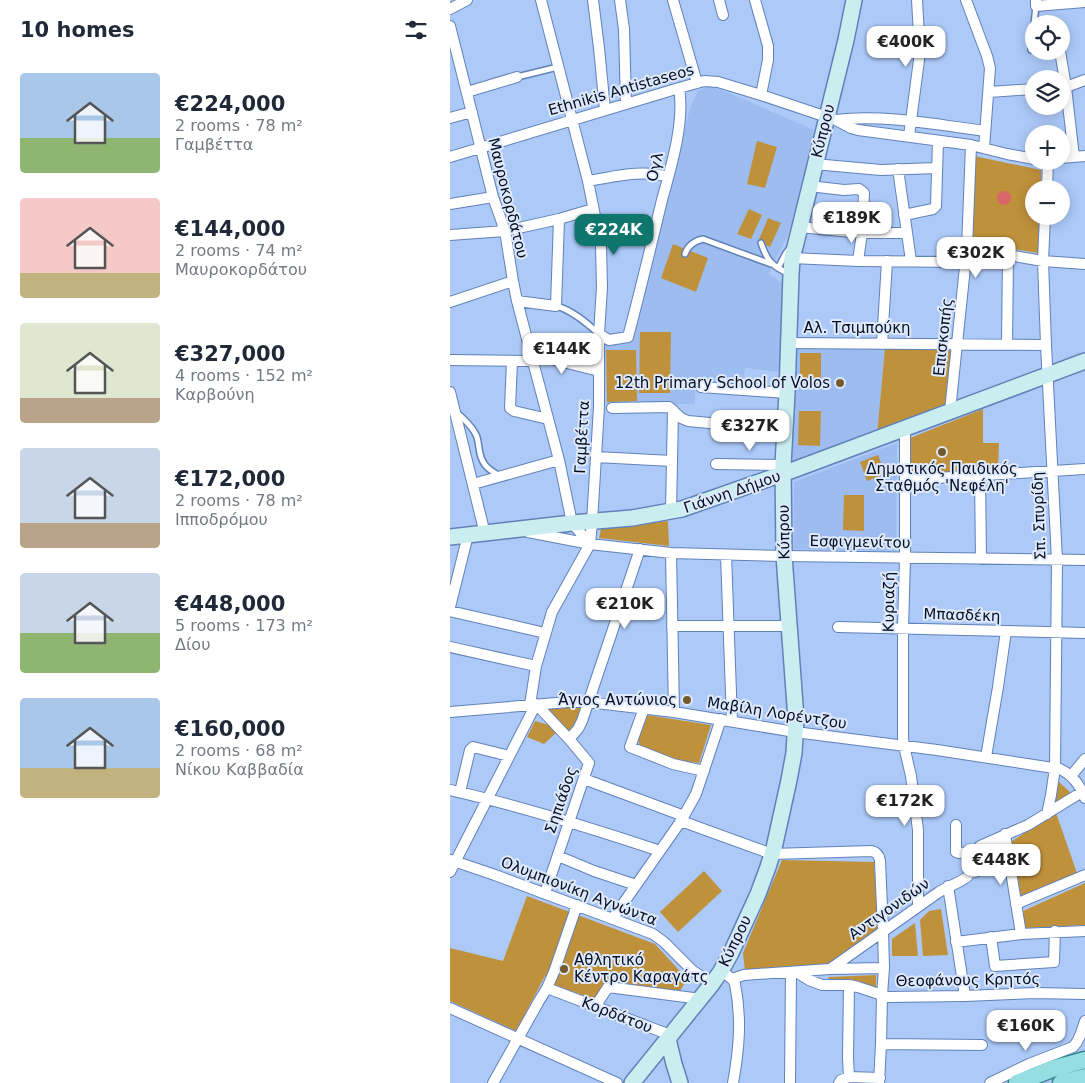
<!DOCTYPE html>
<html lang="en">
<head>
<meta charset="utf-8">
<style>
  body { margin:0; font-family:"DejaVu Sans",sans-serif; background:#f2f2f3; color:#1f2937; height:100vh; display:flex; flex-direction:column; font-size:19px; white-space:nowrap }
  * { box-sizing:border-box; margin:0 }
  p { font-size:16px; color:#747a83 }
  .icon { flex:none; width:28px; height:28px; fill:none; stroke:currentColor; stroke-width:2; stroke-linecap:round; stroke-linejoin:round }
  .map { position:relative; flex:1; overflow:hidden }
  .panel { display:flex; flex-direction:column; background:#fff; width:450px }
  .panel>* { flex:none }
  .buttons { position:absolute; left:575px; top:15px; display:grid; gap:10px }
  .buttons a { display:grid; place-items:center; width:45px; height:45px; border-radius:50%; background:#fff; box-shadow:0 2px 12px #0003; font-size:25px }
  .price { position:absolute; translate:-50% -42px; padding:0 11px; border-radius:10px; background:#fff; color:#222; font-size:16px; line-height:32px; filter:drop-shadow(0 1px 2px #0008) }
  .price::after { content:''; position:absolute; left:50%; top:30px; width:15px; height:11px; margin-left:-8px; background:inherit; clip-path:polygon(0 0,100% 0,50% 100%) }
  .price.active { background:#0f766e; color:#fff }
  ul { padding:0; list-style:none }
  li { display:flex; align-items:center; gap:15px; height:125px; padding:0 20px }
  li span { display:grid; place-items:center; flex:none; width:140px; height:100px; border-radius:5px; color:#555 }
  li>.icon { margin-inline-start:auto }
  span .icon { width:60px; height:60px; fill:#fffc; stroke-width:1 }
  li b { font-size:21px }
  h2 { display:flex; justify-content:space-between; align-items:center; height:60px; padding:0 20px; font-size:21px }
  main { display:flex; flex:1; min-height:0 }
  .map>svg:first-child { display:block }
  .built { fill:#9dbcf0 }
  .green { fill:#bf913b }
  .water { fill:#d8666a }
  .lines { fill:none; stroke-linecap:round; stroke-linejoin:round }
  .lane-casing { stroke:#6182b9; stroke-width:8 }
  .street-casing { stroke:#6182b9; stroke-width:12 }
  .secondary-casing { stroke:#6182b9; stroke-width:18 }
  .primary-casing { stroke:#358892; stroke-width:19 }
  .lane { stroke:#fff; stroke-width:5 }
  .street { stroke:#fff; stroke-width:10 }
  .secondary { stroke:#caeef0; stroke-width:15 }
  .primary { stroke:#95dee2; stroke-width:16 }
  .poi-dot { fill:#745a2c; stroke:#dee9fb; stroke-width:2 }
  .labels { text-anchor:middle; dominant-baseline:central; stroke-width:4; stroke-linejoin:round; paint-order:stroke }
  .street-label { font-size:15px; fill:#051024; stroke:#dee9fb }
  .poi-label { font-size:15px; fill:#051024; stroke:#dee9fb; text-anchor:end }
</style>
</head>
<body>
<main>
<section class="panel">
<h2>10 homes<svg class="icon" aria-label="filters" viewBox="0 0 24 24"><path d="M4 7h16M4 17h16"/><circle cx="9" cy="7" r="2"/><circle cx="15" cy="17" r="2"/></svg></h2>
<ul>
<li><span style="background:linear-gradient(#a9c7e8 65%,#8fb573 0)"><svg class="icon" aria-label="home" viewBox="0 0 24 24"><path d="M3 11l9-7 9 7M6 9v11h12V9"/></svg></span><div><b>€224,000</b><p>2 rooms · 78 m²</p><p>Γαμβέττα</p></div></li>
<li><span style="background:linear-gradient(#f6c9c9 75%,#c2b280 0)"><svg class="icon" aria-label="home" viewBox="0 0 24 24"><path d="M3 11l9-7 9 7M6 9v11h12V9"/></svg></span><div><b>€144,000</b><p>2 rooms · 74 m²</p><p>Μαυροκορδάτου</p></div></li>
<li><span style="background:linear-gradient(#dfe7d0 75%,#b9a48a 0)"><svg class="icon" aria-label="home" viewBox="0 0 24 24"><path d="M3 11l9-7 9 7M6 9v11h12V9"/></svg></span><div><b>€327,000</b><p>4 rooms · 152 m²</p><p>Καρβούνη</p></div></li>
<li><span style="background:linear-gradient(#c9d6e8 75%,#b9a48a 0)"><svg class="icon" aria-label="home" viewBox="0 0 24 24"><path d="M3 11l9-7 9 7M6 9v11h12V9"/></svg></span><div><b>€172,000</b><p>2 rooms · 78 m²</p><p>Ιπποδρόμου</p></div></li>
<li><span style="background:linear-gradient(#c9d6e8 60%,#8fb573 0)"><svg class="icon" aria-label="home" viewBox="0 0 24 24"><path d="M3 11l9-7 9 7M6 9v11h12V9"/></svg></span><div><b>€448,000</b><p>5 rooms · 173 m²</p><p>Δίου</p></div></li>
<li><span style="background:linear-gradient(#a9c7e8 70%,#c2b280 0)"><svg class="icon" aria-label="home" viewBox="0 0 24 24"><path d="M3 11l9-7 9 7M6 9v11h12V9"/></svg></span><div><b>€160,000</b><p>2 rooms · 68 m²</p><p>Νίκου Καββαδία</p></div></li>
</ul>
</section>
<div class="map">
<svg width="635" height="1083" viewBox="0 0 635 1083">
  <rect width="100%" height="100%" fill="#acc9f8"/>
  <path class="built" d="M259 86 279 93 364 130 343 224 319 274 336 286 332 372 302 369 295 367 293 386 246 383 244 404H156L155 347 158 344 180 343 240 108 248 91Z
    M342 347 435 348 427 435 336 469Z
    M447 443 446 551 344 549V482Z"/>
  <path class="green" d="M307 141 327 147 315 188 297 184Z
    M524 156 591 170V189H584V216H590L588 253 521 242Z
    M299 209 312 215 301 239 287 234Z
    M318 218 331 223 320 247 308 242Z
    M223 244 258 258 246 292 211 278Z
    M190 332H221L220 393H189Z
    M503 347 497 408 427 435 435 348Z
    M156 350H186L187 401 157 402Z
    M350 353H371V384H350Z
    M533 409V443H549L548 470 460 476V438Z
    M349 411H371L370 446 348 445Z
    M428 455 435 474 417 481 410 462Z
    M394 495H414V531L393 530Z
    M218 521 219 546 149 538 151 529Z
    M130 707 133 710 125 725 120 731H116L99 711V709Z
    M197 715 261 725 249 763 222 759 190 746 188 740Z
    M85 721 99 725 106 733 94 744 77 737Z
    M608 781 622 794 608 804 603 803Z
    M606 813 627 873 571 897 562 841Z
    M332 860 424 862 428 931 379 967 295 971 293 953Z
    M254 871 272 891 228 932 210 912Z
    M635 883V925L575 928 573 911Z
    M77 896 205 944 237 979 229 993 157 983 146 1000 102 984 104 979 95 976 66 1031 0 1001V948L53 961Z
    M491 909 498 955 473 956 470 920 479 911Z
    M465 923 468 956H442V939Z
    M426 975V989C412 982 397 981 381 980L378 978 379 977Z"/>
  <path class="water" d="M547 198a7 7 0 1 1 14 0a7 7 0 1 1-14 0Z"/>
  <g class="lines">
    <defs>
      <path id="lane" d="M581 50 586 6
        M67 77 108 67
        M311 243C317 260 321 266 338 273
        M235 254C238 245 244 241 253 239L321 264
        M328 268 336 253 340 248
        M106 306C122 310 137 323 149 334
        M6 412C13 418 21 425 25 433 28 437 28 443 29 448 31 463 36 468 48 475"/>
      <path id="street" d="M143 0 149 48 155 110
        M170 0 174 29 176 104
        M223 0 247 83
        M269 0 273 15
        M305 0 318 46V60L311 95
        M516 0 537 56 540 68 534 148
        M586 0V6L635 2
        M0 9 17 0
        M0 26 43 197 55 231 63 281 67 301 109 460 122 523 140 544
        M610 51 616 87 624 157
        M611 87H616L635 80
        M17 92 67 77
        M539 92 584 89
        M0 118 22 112
        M386 120C433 114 488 125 535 131
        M459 136 469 60V35L467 0
        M0 157 229 88 254 81 268 82 311 95 386 120 401 128 408 130 521 145 557 154 584 159
        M611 158 635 156
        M364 164 431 170 487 168
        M448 169 461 261
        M138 181C164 177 191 169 218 177
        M359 186 394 190 409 189 414 193 412 233 408 261
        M597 189 598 161
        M0 204 43 197
        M454 215 483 209 486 206 488 141
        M595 216 593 261 596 345 607 560 605 768 601 795 597 814
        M349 227 412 233H457
        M0 235 55 231 109 219 143 209
        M517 248 593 261 635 264
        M342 258 408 261 515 262
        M67 301 106 306 109 219
        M0 302 63 281
        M149 334 159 340 178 337C190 292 201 246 212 200 221 167 235 122 229 88
        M339 343 596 345
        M432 344 437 261
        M557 344 558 256
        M81 354 149 371
        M0 360 83 361
        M62 361 60 408 64 411 98 419
        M251 387 337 393
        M0 392 35 534
        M162 408 219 407 231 418 238 421 335 430
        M500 411 517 248 521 145
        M455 428V558L453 628V738L454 746 461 776 468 830V907
        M146 457 222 461
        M266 464 333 465
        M530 475 531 559
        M455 480 635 469
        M23 484 109 460
        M221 512 223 410
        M78 532 140 544 221 553 334 556 635 560
        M221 553 224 712
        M276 555 282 721
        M0 607 18 535
        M0 611 95 633
        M222 626H339
        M388 627 635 633
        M0 647 86 666
        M80 705 86 666 102 612 140 544 142 522 149 407V334L152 287 151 246 138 181 91 0
        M194 708 180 747 223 764 254 771
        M0 712 118 702H137L224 712 345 732 487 750 610 769C623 775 630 785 635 798
        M119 739 128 729 132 721 190 549
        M536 757 548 687 556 631
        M621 776 635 759
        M134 779 234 816
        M0 790C71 806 141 828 210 851
        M10 792 20 750 23 747 59 756
        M231 821 322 854 421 851C427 852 429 855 430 861L433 931 434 968 432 995 431 1044 429 1083
        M506 825V852L509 853 526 852
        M555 834 571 934
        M108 856 144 871 186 885
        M1 860 45 875 203 934 214 942 243 971 262 984
        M0 872 86 704 119 739 139 763 95 893
        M520 873C536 873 548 847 555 834
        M498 886 515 996
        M566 904 635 875
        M163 918 231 821 246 794 271 719
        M541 937 545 966 604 962 605 931
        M506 942 571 934 635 931
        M380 969 489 892C495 888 515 880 518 876 525 867 523 854 530 846L578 825 632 792
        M346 972 359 980 372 985H399L408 987 438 997 515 996 585 993 635 994
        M277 975 283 980 285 984C292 1018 289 1050 283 1083
        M282 979 294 975 380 969 434 968
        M97 988 215 1033 218 1039
        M145 1007 158 987 251 999
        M0 1008 167 1083
        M431 1044 532 1045
        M399 1077 430 1078
        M43 1083 89 1001 97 988 104 972 127 905
        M340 1083 341 972
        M389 1083 391 1080 399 1077 398 1058 399 985
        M540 1083 579 1064 623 1047C630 1040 632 1030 635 1021"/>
      <path id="secondary" d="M0 537 122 523 182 518 232 509 346 469 635 361
        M218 1039 224 1064 230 1083
        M182 1083 262 984 271 971 281 953 308 894 318 867 324 848 339 780 344 753 346 719 334 556 333 465 337 393 341 274 342 258 346 243 396 40 404 0"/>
      <path id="primary" d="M567 1083 602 1069 635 1060
        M611 1083 635 1077"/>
    </defs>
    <use href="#lane" class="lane-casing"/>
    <use href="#street" class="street-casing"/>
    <use href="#secondary" class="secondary-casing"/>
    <use href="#primary" class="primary-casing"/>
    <use href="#lane" class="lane"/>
    <use href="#street" class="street"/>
    <use href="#secondary" class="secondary"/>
    <use href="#primary" class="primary"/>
  </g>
  <g class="poi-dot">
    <circle cx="390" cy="383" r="5"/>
    <circle cx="492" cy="452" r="5"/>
    <circle cx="237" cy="700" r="5"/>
    <circle cx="114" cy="969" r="5"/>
  </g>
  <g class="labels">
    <g class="street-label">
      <text transform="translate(171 90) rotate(-16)">Ethnikis Antistaseos</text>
      <text transform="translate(373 131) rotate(-76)">Κύπρου</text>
      <text transform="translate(205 167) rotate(-77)">Ογλ</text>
      <text transform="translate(58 198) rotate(76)">Μαυροκορδάτου</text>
      <text x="407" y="328">Αλ. Τσιμπούκη</text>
      <text transform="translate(493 337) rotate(-84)">Επισκοπής</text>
      <text transform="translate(132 437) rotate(-87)">Γαμβέττα</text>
      <text transform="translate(282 492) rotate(-19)">Γιάννη Δήμου</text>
      <text transform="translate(589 516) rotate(-92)">Σπ. Σπυρίδη</text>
      <text transform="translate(334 532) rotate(-91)">Κύπρου</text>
      <text transform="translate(410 542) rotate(1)">Εσφιγμενίτου</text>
      <text transform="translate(439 602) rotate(-89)">Κυριαζή</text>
      <text transform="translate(512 615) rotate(2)">Μπασδέκη</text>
      <text transform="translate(327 713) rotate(9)">Μαβίλη Λορέντζου</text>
      <text transform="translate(111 800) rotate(-71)">Σηπιάδος</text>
      <text transform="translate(129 891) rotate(21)">Ολυμπιονίκη Αγνώντα</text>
      <text transform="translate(439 909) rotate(-35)">Αντιγονιδών</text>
      <text transform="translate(285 941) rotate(-64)">Κύπρου</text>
      <text transform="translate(518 980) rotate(-1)">Θεοφάνους Κρητός</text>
      <text transform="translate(167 1015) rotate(21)">Κορδάτου</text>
    </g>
    <g class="poi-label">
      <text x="380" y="383">12th Primary School of Volos</text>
      <text x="492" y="469" text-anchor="middle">Δημοτικός Παιδικός<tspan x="492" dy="17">Σταθμός 'Νεφέλη'</tspan></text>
      <text x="227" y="700">Άγιος Αντώνιος</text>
      <text x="124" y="960" text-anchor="start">Αθλητικό<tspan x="124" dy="17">Κέντρο Καραγάτς</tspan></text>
    </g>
  </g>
</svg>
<div class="buttons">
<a><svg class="icon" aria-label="locate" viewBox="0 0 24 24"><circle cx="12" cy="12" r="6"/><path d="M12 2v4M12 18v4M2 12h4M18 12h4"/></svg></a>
<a><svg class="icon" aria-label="layers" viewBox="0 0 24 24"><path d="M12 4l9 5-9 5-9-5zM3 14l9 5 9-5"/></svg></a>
<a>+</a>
<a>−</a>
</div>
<b class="price" style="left:456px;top:68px">€400K</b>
<b class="price" style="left:402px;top:244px">€189K</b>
<b class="price active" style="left:164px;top:256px">€224K</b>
<b class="price" style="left:526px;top:279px">€302K</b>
<b class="price" style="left:112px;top:375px">€144K</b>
<b class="price" style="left:300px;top:452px">€327K</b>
<b class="price" style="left:175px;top:630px">€210K</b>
<b class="price" style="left:455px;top:827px">€172K</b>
<b class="price" style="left:551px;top:886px">€448K</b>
<b class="price" style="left:576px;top:1052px">€160K</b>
</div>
</main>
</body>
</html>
